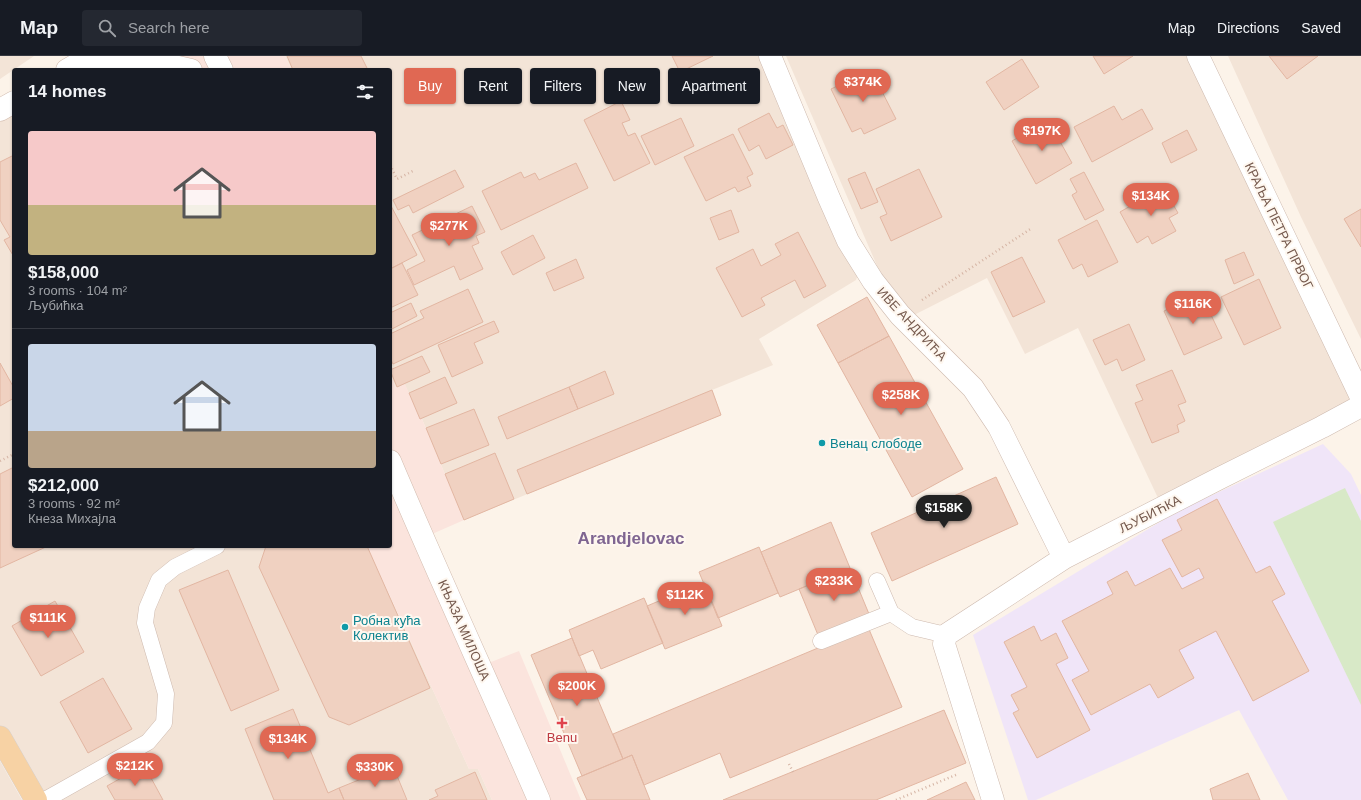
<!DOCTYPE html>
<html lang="en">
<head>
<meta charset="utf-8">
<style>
  body { margin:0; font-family:Arial,sans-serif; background:#242831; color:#f1f3f6; height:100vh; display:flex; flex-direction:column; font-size:15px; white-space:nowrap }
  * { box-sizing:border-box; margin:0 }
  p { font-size:13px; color:#9ea1a6 }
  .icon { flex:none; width:22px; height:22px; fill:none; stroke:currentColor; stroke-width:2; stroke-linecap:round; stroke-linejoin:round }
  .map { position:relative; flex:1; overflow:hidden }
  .drawer { position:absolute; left:12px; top:12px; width:380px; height:480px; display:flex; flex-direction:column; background:#171b24; border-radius:4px; box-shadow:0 1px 3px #0004 }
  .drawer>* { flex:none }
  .hud { position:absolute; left:404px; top:12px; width:380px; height:36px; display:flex; gap:8px }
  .price { position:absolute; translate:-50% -34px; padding:0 9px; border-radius:14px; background:#e06853; color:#fff; font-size:13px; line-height:26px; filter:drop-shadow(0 1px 2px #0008) }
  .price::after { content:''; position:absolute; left:50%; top:24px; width:12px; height:9px; margin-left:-6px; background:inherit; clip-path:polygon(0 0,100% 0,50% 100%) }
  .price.active { background:#222; color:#fff }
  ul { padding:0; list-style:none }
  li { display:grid; align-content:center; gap:8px; height:212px; padding:0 16px }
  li+li { border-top:1px solid #363941 }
  li span { display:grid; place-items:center; height:124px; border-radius:4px; color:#555 }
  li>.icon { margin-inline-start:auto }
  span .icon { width:72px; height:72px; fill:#fffc; stroke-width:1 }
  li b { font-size:17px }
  h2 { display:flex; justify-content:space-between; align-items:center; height:48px; padding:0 16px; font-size:17px }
  .pill { padding:0 14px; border-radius:4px; background:#171b24; box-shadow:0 1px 3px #0004; font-size:14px; line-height:36px }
  .pill.active { background:#e06853; color:#fff }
  header { display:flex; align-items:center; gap:24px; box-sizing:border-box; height:56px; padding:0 20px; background:#171b24; border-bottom:1px solid #363941 }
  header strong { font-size:19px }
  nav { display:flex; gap:22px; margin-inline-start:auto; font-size:14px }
  .search { width:280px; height:36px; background:#242831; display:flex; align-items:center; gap:10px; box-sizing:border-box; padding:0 14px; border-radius:4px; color:#9ea1a6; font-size:15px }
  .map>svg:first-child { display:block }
  .residential { fill:#f3e4d7 }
  .commercial { fill:#fbe4dd }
  .education { fill:#f0e5f8 }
  .green { fill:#d8e9c7 }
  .building { fill:#f0d1c1; stroke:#e2b6a2 }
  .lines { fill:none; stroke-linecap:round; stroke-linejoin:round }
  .lane-casing { stroke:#cebaaf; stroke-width:17 }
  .street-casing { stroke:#cebaaf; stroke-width:23 }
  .secondary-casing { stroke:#d2bcaf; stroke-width:23 }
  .primary-casing { stroke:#d8d1cd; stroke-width:23 }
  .path { stroke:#d5b4a4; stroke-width:2.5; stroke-dasharray:1 3; stroke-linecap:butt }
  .lane { stroke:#fff; stroke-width:16 }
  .street { stroke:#fff; stroke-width:22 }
  .secondary { stroke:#fff; stroke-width:22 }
  .primary { stroke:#f7d2a4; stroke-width:22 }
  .culture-dot { fill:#0f9aa8; stroke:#fef7ef; stroke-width:1.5 }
  .health-dot { fill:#e0444e; stroke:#fef7ef; stroke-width:1.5 }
  .labels { text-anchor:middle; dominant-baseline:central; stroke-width:4; stroke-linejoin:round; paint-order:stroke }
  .street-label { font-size:13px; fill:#75594d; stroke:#fef7ef }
  .culture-label { font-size:13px; fill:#0d838f; stroke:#fef7ef; text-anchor:start }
  .health-label { font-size:13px; fill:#be3a42; stroke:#fef7ef }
  .district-label { font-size:17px; font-weight:bold; fill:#7f6591; stroke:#fef7ef }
</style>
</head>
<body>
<header>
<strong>Map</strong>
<div class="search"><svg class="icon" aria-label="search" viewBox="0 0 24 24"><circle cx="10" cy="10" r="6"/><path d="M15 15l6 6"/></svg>Search here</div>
<nav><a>Map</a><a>Directions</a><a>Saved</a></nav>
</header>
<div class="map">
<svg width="1361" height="744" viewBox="0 0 1361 744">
  <rect width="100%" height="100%" fill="#fcf3e9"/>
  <path class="residential" d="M0 0H34L0 23Z
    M285 0H768L859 216 856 224 759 283 773 309 712 334 721 359 464 464 422 363H420L405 329 396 332 390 317V313L393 311 390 305V14H292Z
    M786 0H1186L1353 345 1158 442 1078 272 1025 298 987 222 914 259 888 235Z
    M1228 0H1361V283L1301 161Z
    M14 50V490H367L469 713H478L492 744H43L0 670V58Z
    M0 705 22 744H0Z"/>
  <path class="commercial" d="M142 0H285L292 14H149Z
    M390 317 396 332 405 328 420 363H422L464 464 423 482 481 610 519 595 581 744H492L478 713H469L367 490H390Z"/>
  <path class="education" d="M1323 388 1351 418 1361 439V744H1288L1239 654 1036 744H1028L973 579 1178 455Z"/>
  <path class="green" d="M1345 432 1361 465V649L1273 466Z"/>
  <path class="building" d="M287 0H361L368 14H293Z
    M672 0H713L680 16Z
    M1093 0H1133L1104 18Z
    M1269 0H1318L1287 23Z
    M1022 3 1039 31 1004 54 986 26Z
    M871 14 896 63 864 78 861 72 852 76 831 33Z
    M621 45 630 64 622 67 628 80 635 77 650 107 614 125 584 64Z
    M1114 50 1122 64 1142 53 1153 73 1092 106 1074 71Z
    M769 57 777 72 783 69 793 89 766 103 759 89 749 95 738 73Z
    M681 62 694 90 655 109 641 80Z
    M1048 64 1072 107 1036 128 1012 85Z
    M1187 74 1197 94 1171 107 1162 87Z
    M733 78 753 118 747 121 751 130 738 136 735 131 706 145 684 101Z
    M14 99V201L4 184 10 181 0 164V106Z
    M576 107 588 132 501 174 482 135 521 116 524 122 535 117 539 124Z
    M919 113 942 161 891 185 880 161 887 158 876 133Z
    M455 114 464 131 413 157 409 149 398 154 393 144Z
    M865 116 878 146 861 153 848 123Z
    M1084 116 1104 154 1085 164 1072 139 1077 136 1070 123Z
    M1163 131 1178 157 1169 162 1176 175 1152 188 1148 180 1137 187 1120 156Z
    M390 148 417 199 390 213Z
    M472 150 485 176 476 180 479 187 472 190 483 213 460 224 454 210 414 229 407 214 425 205 412 179Z
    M1361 153V191L1344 163Z
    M731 154 739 176 719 184 710 162Z
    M1097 164 1118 206 1088 221 1082 208 1073 213 1058 184Z
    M798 176 826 230 804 242 795 224 761 242 765 249 742 261 716 212 753 193 761 210 781 199 775 188Z
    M533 179 545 202 513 219 501 196Z
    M1244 196 1254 219 1234 228 1225 204Z
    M1022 201 1045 246 1013 261 991 216Z
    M576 203 584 222 554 235 546 217Z
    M402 207 418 239 390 252V213Z
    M1259 223 1281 272 1244 289 1221 241Z
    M468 233 483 266 393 308 390 302V278L424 262 420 255Z
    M1201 238 1222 282 1184 299 1164 255Z
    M867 241 889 280 838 307 817 269Z
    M411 247 417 260 390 274V257Z
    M494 265 499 276 474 287 483 307 452 321 438 289Z
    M1129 268 1145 304 1122 315 1117 303 1105 309 1093 284Z
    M889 280 963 413 912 441 838 307Z
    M422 300 430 316 397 331 390 314Z
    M0 307 14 332V342L0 350Z
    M1172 314 1186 346 1178 349 1185 365 1177 369 1179 376 1152 387 1135 347 1143 344 1136 329Z
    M605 315 614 338 578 353 569 331Z
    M445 321 457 347 420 363 409 337Z
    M569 331 578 353 507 383 498 361Z
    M712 334 721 359 527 438 517 414Z
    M474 353 489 389 441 408 426 372Z
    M495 397 514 443 464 464 445 418Z
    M14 411V490H48L0 512V418Z
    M996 421 1018 468 892 525 871 477Z
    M1217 443 1256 517 1270 510 1285 538 1272 545 1309 615 1253 645 1216 575 1179 594 1194 622 1158 642 1150 628 1091 659 1072 624 1089 615 1062 565 1113 538 1107 526 1127 515 1135 530 1170 512 1182 533 1204 522 1199 512 1182 521 1162 484 1182 474 1177 464Z
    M831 466 850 512 780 541 761 496Z
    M266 490H367L430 632 349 669 329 661 259 511Z
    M759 491 778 537 718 562 699 516Z
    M850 512 869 558 818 579 799 533Z
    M228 514 279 634 231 655 179 534Z
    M704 526 722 570 665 593 647 550Z
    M644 542 663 587 601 613 593 594 579 600 569 574Z
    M55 545 84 596 41 620 12 570Z
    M1034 570 1041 585 1056 577 1068 602 1056 608 1090 674 1037 702 1013 657 1019 654 1011 639 1027 631 1004 586Z
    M868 571 902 651 730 722 720 697 644 729 632 699 623 703 613 678Z
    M572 582 623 703 582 720 531 599Z
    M103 622 132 673 88 697 60 646Z
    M293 653 328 737 339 732 344 744H274L245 673Z
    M944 654 966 707 876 744H723Z
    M632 699 650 744H587L577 722Z
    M144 709 163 744H115L107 730Z
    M393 710 407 744H344L339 732Z
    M475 716 487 744H429L438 740 435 734Z
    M1248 717 1260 744H1213L1210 733Z
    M966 726 975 744H927Z"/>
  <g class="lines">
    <defs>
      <path id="lane" d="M877 525 891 557 912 571 946 579
        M821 585 891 557
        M45 744 148 686 164 667 166 638 145 567 147 552 159 524 175 511 217 490"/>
      <path id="street" d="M770 0 829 142 848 185 873 225 900 259 973 332 999 371 1064 502
        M1198 0 1361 341
        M993 744 944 588 946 579 1064 502 1220 422 1322 371 1361 350"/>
      <path id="secondary" d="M215 0 222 14
        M88 2 152 5 191 14
        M67 14 91 0
        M0 54 14 46
        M390 405C438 519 490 631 539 744"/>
      <path id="primary" d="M0 681 36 744"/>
    </defs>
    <use href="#lane" class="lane-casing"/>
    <use href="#street" class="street-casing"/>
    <use href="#secondary" class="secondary-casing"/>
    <use href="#primary" class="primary-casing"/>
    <path class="path" d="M390 109 397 123 413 115
      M922 244 1032 172
      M0 405 14 398
      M789 708 793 716
      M896 744 958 718"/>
    <use href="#lane" class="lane"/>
    <use href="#street" class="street"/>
    <use href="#secondary" class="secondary"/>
    <use href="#primary" class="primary"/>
  </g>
  <g class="culture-dot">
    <circle cx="822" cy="387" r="4"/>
    <circle cx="345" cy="571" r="4"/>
  </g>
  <path class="health-dot" d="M560 661h4v4h4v4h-4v4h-4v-4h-4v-4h4z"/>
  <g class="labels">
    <g class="street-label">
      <text transform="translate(1279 170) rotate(64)">КРАЉА ПЕТРА ПРВОГ</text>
      <text transform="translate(912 268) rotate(47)">ИВЕ АНДРИЋА</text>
      <text transform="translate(1150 458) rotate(-27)">ЉУБИЋКА</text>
      <text transform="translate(464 574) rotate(66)">КЊАЗА МИЛОША</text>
    </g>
    <g class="culture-label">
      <text x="830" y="387">Венац слободе</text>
      <text x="353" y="564">Робна кућа<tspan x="353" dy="15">Колектив</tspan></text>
    </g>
    <g class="health-label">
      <text x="562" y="681">Benu</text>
    </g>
    <g class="district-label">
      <text x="631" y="482">Arandjelovac</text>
    </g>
  </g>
</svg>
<b class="price" style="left:863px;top:47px">$374K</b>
<b class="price" style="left:1042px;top:96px">$197K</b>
<b class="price" style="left:1151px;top:161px">$134K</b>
<b class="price" style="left:449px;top:191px">$277K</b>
<b class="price" style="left:1193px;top:269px">$116K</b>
<b class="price" style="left:901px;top:360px">$258K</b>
<b class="price active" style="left:944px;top:473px">$158K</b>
<b class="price" style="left:834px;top:546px">$233K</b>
<b class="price" style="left:685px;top:560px">$112K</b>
<b class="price" style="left:48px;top:583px">$111K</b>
<b class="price" style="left:577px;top:651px">$200K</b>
<b class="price" style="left:288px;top:704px">$134K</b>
<b class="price" style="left:135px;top:731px">$212K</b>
<b class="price" style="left:375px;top:732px">$330K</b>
<div class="hud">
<a class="pill active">Buy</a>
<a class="pill">Rent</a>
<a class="pill">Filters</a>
<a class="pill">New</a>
<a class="pill">Apartment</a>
</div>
<section class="drawer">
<h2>14 homes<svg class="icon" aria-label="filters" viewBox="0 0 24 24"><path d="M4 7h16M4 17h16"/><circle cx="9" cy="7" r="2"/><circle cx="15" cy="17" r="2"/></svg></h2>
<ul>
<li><span style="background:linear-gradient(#f6c9c9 60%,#c2b280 0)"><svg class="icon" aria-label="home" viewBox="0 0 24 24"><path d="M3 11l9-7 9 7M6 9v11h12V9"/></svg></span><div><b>$158,000</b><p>3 rooms · 104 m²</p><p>Љубићка</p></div></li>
<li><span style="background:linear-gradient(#c9d6e8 70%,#b9a48a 0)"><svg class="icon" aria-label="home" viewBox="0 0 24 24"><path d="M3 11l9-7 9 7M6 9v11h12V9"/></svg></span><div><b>$212,000</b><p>3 rooms · 92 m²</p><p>Кнеза Михајла</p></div></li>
</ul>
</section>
</div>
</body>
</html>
